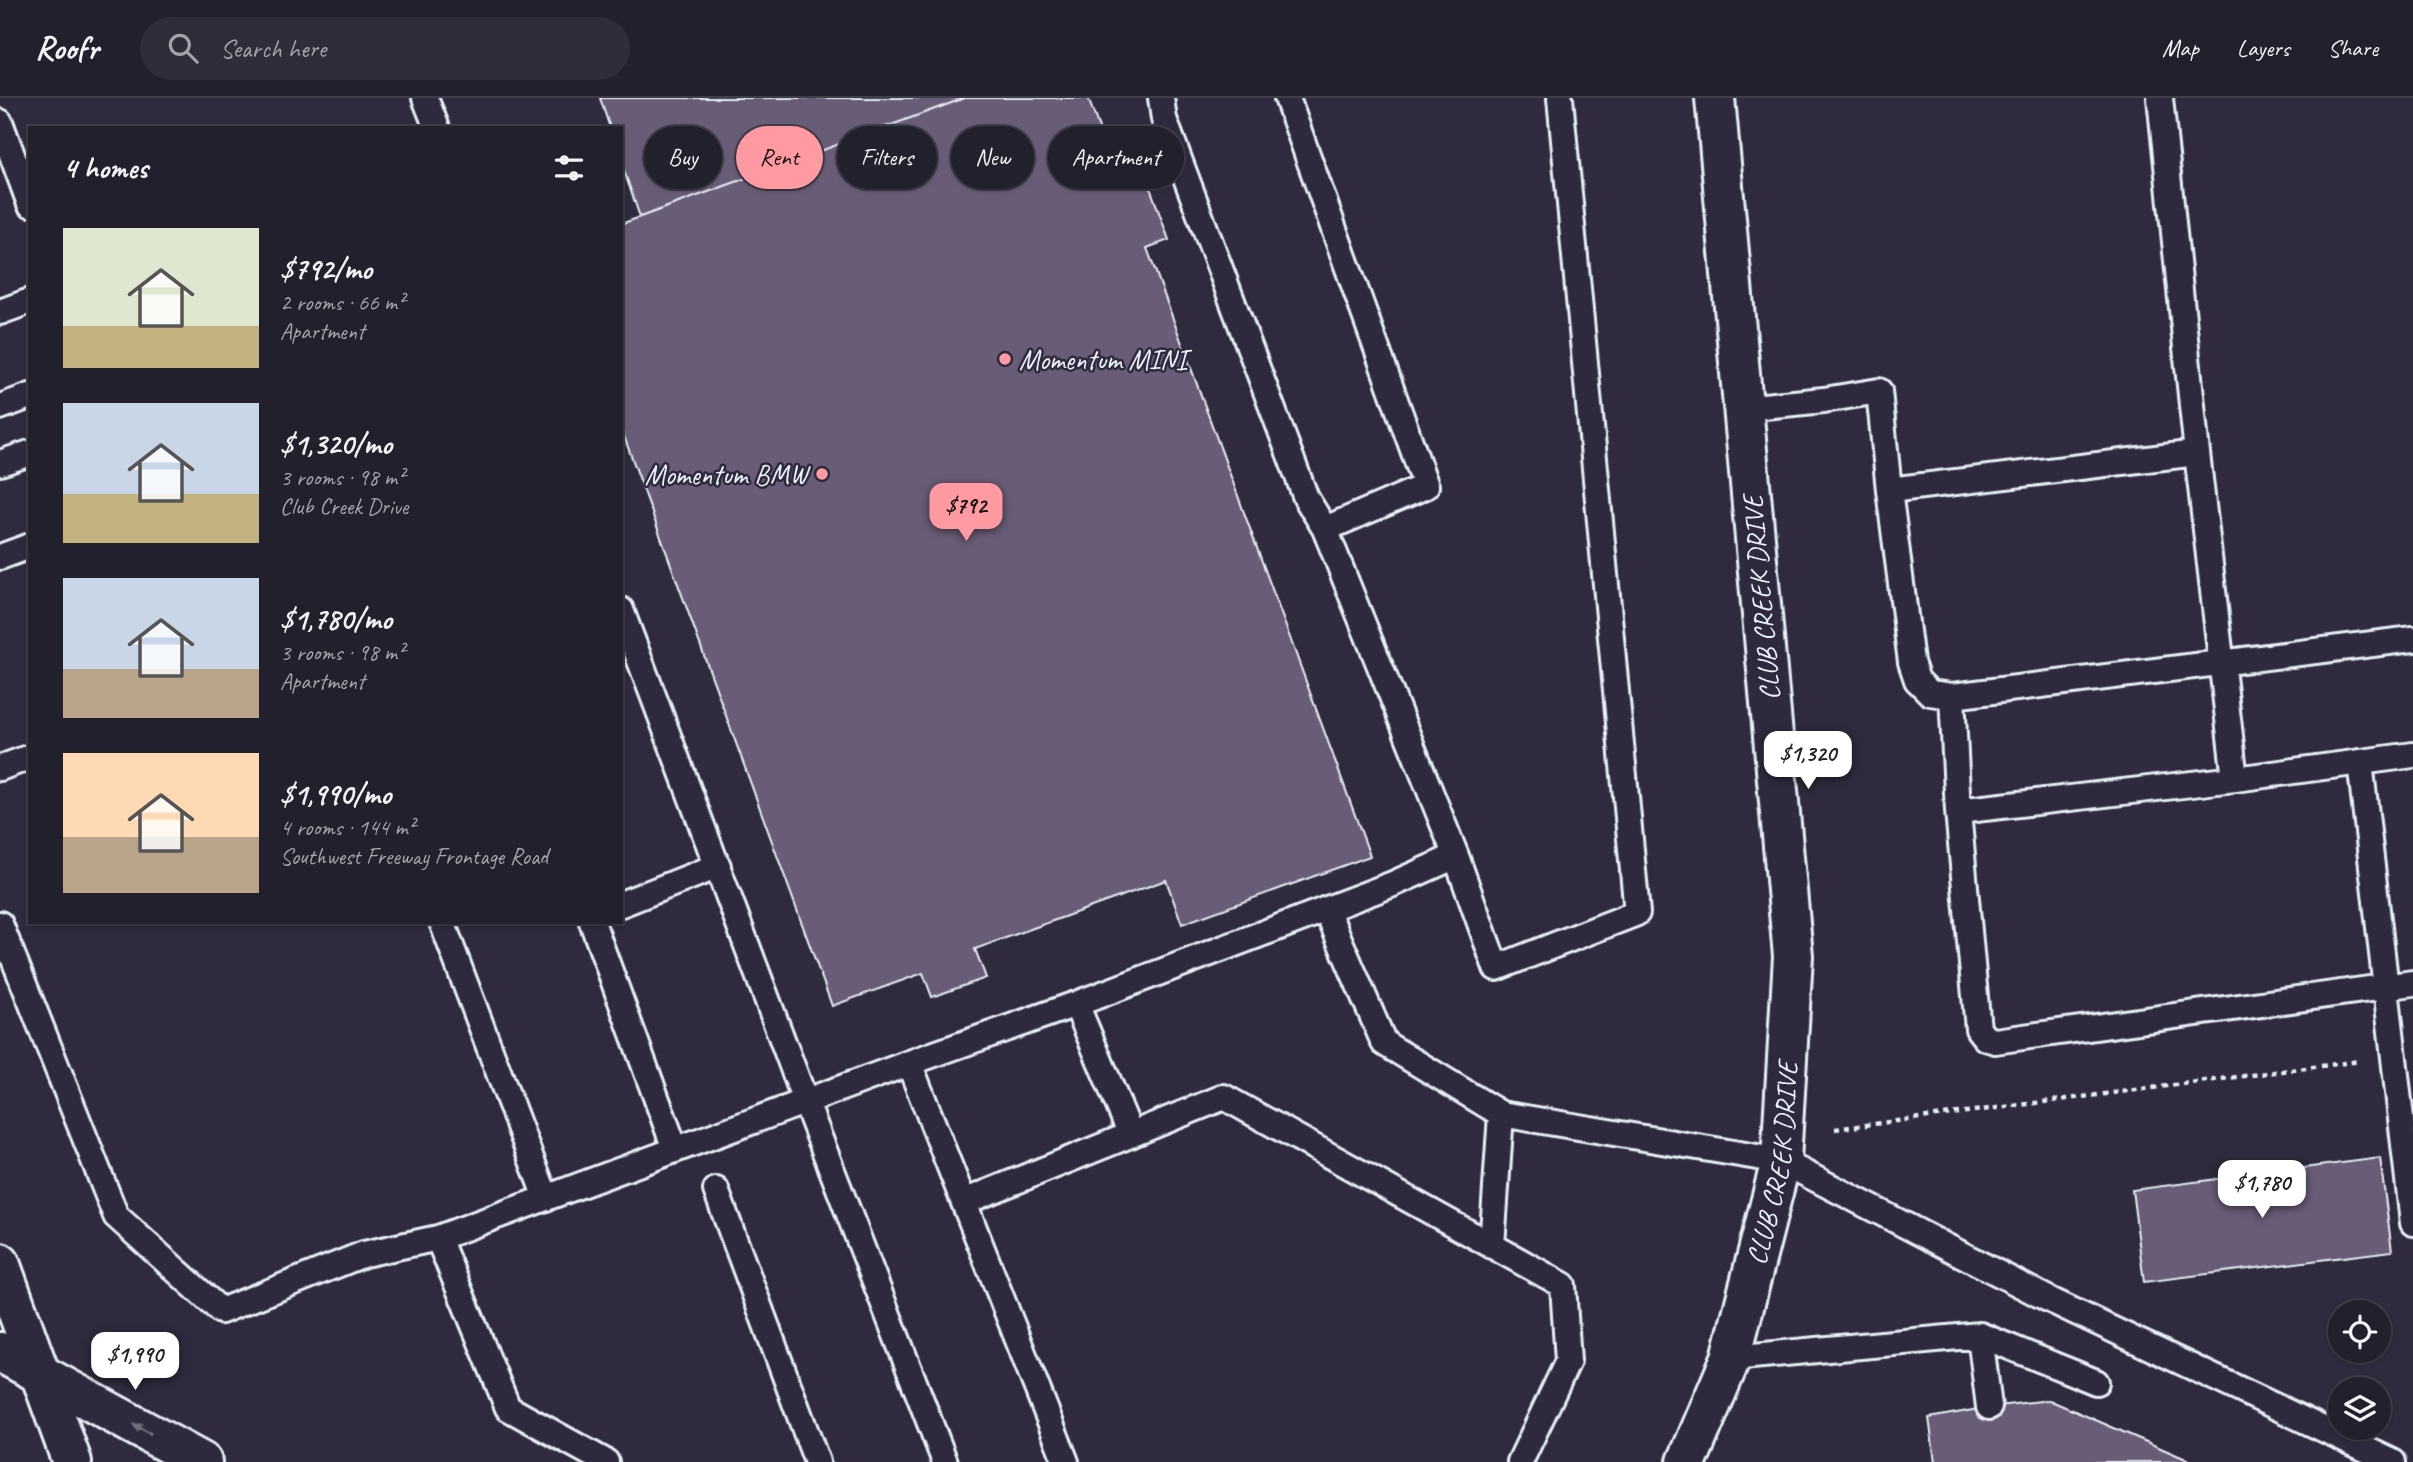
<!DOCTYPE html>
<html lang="en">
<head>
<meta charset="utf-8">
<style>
  body { margin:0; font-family:Caveat,sans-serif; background:#2f2d3a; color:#f1f3f6; height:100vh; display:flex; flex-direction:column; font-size:26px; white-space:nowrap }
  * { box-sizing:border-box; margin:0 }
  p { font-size:23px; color:#a3a3aa }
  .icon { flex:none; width:38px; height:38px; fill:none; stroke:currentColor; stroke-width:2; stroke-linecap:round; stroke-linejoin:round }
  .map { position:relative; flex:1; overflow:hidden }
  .panel { position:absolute; left:28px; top:28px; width:595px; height:798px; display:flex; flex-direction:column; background:#23202e; border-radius:0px; box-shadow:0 2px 5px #0004,0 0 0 2px #403e4a }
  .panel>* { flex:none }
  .guide { position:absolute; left:644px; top:28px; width:665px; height:63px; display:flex; gap:14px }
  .fabs { position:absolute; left:2328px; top:1202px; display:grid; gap:14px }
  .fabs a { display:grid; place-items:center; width:63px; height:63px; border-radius:50%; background:#23202e; box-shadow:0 2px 5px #0004,0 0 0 2px #403e4a; font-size:35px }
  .price { position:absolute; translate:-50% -60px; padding:0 16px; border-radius:14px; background:#fff; color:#222; font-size:23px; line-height:46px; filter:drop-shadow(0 2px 4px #0008) }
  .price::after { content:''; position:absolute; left:50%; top:42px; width:21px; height:16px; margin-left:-10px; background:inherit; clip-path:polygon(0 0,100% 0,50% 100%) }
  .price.selected { background:#ff9aa2; color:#111 }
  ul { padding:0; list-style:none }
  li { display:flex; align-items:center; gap:21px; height:175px; padding:0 35px }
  li span { display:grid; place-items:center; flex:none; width:196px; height:140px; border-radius:0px; color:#555 }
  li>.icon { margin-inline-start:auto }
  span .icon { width:84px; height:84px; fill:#fffc; stroke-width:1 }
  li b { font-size:30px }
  h2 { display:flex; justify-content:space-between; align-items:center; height:84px; padding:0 35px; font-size:30px }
  .chip { padding:0 24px; border-radius:32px; background:#23202e; box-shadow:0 2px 5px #0004,0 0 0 2px #403e4a; font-size:24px; line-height:63px }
  .chip.selected { background:#ff9aa2; color:#111 }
  header { display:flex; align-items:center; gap:42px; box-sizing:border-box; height:98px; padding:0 35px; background:#23202e; border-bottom:2px solid #403e4a }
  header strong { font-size:33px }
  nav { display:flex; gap:38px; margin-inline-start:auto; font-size:24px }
  .search { width:490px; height:63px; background:#2f2d3a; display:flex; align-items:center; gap:18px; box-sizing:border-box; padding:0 24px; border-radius:38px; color:#a3a3aa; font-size:26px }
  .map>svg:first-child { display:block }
  .building { fill:#695b77; stroke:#e8f1f8; stroke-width:2 }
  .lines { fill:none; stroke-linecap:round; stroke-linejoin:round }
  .lane-casing { stroke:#e8f1f8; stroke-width:30 }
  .secondary-casing { stroke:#e8f1f8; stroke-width:44 }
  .path { stroke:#e8f1f8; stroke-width:4.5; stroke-dasharray:5 5; stroke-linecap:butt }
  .lane { stroke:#2f2a3d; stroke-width:24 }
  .secondary { stroke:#2f2a3d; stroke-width:38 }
  .oneway { fill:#70707e }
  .poi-dot { fill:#ff9aa2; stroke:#2f2a3d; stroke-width:2.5 }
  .labels { text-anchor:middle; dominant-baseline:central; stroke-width:5; stroke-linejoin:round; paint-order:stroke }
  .poi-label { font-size:28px; fill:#e8f1f8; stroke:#2f2a3d; text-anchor:start }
  .street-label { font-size:28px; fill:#e8f1f8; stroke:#2f2a3d }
</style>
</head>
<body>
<header>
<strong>Roofr</strong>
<div class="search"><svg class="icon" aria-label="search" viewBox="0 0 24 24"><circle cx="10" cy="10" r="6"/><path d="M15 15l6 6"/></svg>Search here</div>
<nav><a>Map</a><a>Layers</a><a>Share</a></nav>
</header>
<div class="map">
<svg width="2413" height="1364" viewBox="0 0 2413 1364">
  <rect width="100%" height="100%" fill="#2f2a3d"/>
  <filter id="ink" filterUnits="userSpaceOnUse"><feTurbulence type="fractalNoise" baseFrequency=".0143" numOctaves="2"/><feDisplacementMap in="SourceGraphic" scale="14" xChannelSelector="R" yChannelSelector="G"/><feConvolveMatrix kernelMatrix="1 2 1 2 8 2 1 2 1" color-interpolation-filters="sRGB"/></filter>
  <g filter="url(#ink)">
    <path class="building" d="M600 0H965L640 119 621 64V30H610Z
      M965 0H1088L1109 57 1135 48 1169 142 1147 150 1370 758 1182 826 1166 782 975 851 986 880 932 899 923 875 832 908 621 330V126Z
      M2380 1060 2392 1153 2144 1184 2132 1092Z
      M2049 1302 2193 1364H1935L1929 1320 1989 1309Z"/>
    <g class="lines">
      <defs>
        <path id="lane" d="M425 0 437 30
          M1161 0 1164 21 1306 400 1325 431
          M1287 0 1426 388 1325 431 1456 758 1496 870 1637 815 1560 0
          M0 24 30 106
          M0 214 30 203
          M0 309 30 298
          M1743 310 1824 302 1879 293 1889 392 1911 564 1917 582 1930 595 1952 598 1958 713
          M2197 355 2235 681
          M0 365 30 355
          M1889 392 2197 355 2160 0
          M0 459 30 448
          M621 512 806 1005 945 1364
          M1952 598 2413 541
          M2413 657 2235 681 1958 713 1978 931 1985 940 1995 943 2413 885
          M2360 664 2413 1125
          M0 670 30 659
          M621 806 718 768
          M1326 811 1384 945 1501 1016 1781 1063 2048 1201 2393 1364
          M442 824 546 1100
          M592 824 675 1051
          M0 826 116 1118 221 1213 364 1156 438 1140 909 965 1076 906 1393 786 1456 758
          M1076 906 1131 1037
          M909 965 1066 1364
          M716 1092 817 1364
          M964 1104 1224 999 1563 1187 1568 1263 1520 1364
          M438 1140 508 1310 606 1364
          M1492 1148 1501 1016
          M1980 1237 1989 1309
          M1731 1260 1980 1237 2096 1284"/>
        <g id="secondary">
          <path d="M0 1165 72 1364"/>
          <path d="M0 1254 202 1364"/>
          <path id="s1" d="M1687 1364 1731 1260 1781 1063 1793 858 1715 0"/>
        </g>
      </defs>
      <use href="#lane" class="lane-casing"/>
      <use href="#secondary" class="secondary-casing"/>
      <path class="path" d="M1835 1031 2360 963"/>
      <use href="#lane" class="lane"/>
      <use href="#secondary" class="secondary"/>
    </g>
    <defs><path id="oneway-solid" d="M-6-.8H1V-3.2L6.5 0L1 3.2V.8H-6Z" transform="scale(1.75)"/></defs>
    <use class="oneway" href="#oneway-solid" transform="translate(142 1331) rotate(-152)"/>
  </g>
  <g class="poi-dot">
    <circle cx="1005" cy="261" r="7"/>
    <circle cx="822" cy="376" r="7"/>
  </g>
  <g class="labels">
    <g class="poi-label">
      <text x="1019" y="261">Momentum MINI</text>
      <text x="808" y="376" text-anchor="end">Momentum BMW</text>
    </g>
    <g class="street-label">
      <text transform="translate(1761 500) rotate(-95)">CLUB CREEK DRIVE</text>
      <text stroke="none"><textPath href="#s1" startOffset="313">CLUB CREEK DRIVE</textPath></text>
    </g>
  </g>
</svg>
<div class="fabs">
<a><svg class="icon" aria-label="locate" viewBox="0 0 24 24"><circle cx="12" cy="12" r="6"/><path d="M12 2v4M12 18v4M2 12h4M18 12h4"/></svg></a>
<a><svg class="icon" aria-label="layers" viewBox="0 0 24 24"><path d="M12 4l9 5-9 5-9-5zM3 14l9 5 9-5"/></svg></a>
</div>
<b class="price selected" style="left:966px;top:445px">$792</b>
<b class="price" style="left:1808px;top:693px">$1,320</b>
<b class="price" style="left:2262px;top:1122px">$1,780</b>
<b class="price" style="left:135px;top:1294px">$1,990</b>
<div class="guide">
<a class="chip">Buy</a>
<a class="chip selected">Rent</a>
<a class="chip">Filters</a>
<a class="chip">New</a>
<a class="chip">Apartment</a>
</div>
<section class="panel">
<h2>4 homes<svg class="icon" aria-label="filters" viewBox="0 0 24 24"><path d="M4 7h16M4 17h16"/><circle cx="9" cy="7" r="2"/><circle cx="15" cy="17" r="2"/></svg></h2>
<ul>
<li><span style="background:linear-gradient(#dfe7d0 70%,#c2b280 0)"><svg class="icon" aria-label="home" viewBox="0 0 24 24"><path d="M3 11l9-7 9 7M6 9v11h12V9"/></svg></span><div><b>$792/mo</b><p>2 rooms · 66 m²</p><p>Apartment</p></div></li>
<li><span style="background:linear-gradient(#c9d6e8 65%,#c2b280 0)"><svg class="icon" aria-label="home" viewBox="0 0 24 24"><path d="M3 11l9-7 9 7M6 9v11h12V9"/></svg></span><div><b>$1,320/mo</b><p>3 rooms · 98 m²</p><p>Club Creek Drive</p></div></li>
<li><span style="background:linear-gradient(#c9d6e8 65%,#b9a48a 0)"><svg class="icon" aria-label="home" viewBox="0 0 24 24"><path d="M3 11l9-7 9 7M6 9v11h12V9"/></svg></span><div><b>$1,780/mo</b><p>3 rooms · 98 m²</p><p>Apartment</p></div></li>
<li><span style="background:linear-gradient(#ffd9b3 60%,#b9a48a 0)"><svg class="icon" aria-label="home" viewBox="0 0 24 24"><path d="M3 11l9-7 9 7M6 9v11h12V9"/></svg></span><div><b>$1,990/mo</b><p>4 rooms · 144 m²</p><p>Southwest Freeway Frontage Road</p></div></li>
</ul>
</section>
</div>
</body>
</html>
